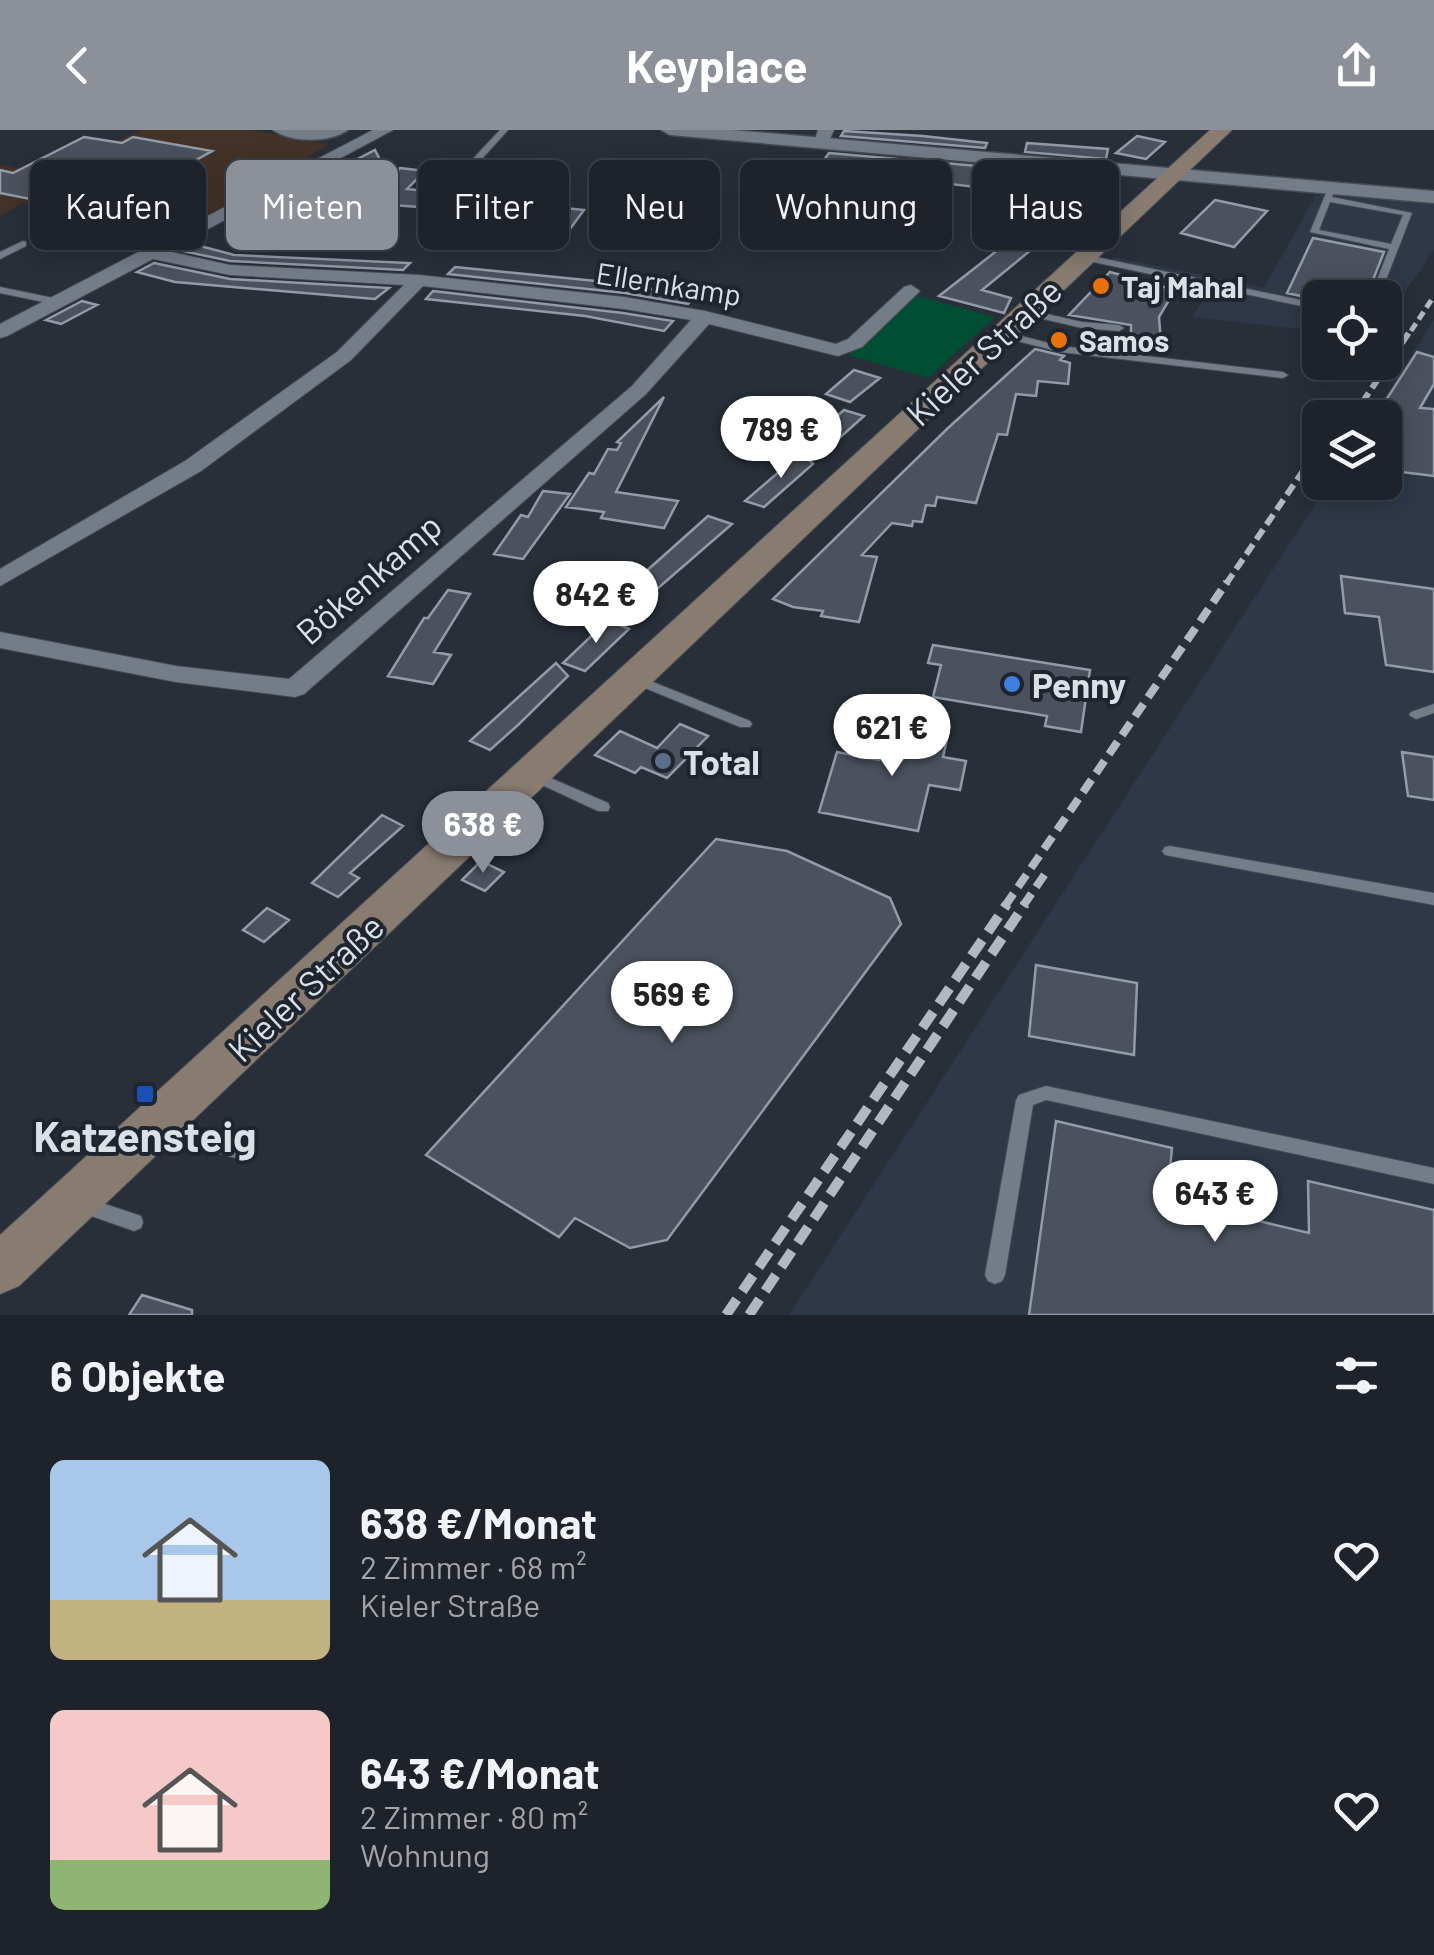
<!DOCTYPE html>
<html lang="de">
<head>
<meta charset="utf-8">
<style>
  body { margin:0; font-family:Barlow,sans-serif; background:#262b33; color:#f1f3f6; height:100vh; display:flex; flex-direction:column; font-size:38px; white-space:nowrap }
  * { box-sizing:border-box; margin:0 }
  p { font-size:32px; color:#a1a4a9 }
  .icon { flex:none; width:55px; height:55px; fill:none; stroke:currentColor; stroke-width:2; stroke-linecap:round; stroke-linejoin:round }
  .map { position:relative; height:1185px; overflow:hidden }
  .panel { display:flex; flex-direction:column; background:#1e232b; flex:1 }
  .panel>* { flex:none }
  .hud { position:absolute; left:30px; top:30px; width:1375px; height:90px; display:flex; gap:20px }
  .buttons { position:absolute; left:1302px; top:150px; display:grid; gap:20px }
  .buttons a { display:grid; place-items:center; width:100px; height:100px; border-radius:15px; background:#1e232b; box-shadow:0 5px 25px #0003,0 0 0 2px #3c4047; font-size:50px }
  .price { position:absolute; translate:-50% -85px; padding:0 22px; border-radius:35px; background:#fff; color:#222; font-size:32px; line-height:65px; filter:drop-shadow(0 2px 5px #0008) }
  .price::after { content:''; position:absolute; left:50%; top:60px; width:30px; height:22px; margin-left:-15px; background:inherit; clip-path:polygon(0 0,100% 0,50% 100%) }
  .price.on { background:#8c9099; color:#fff }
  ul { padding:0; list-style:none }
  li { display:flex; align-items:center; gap:30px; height:250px; padding:0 50px }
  li span { display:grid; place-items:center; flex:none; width:280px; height:200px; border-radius:15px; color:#555 }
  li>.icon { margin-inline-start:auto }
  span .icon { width:120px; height:120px; fill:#fffc; stroke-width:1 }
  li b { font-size:42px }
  h2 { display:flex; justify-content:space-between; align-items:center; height:120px; padding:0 50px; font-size:42px }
  .chip { padding:0 35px; border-radius:15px; background:#1e232b; box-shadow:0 5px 25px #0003,0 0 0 2px #3c4047; font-size:35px; line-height:90px }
  .chip.on { background:#8c9099; color:#fff }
  header { display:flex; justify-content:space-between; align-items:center; height:130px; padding:0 50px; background:#8c9099; color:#fff; font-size:45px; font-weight:700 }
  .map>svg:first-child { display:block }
  .built { fill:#2f3847 }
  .education { fill:#433228 }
  .green { fill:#004f35 }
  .building { fill:#4b525e; stroke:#929ba7; stroke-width:2.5 }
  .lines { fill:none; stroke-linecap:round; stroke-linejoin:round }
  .service-casing { stroke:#464b53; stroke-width:2 }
  .minor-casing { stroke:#464b53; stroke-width:2 }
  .tertiary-casing { stroke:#464b53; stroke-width:3 }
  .secondary-casing { stroke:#464b53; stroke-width:2 }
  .service { fill:#747c88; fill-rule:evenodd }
  .minor { fill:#747c88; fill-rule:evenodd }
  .tertiary { fill:#747c88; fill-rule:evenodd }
  .secondary { fill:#887c71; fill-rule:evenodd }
  .rail-far3 { stroke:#b2b8bf; stroke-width:5; stroke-dasharray:9 5; stroke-linecap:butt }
  .rail-far2 { stroke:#b2b8bf; stroke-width:6; stroke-dasharray:12 6; stroke-linecap:butt }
  .rail-far1 { stroke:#b2b8bf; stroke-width:8; stroke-dasharray:15 8; stroke-linecap:butt }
  .rail { stroke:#b2b8bf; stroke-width:10; stroke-dasharray:19 10; stroke-linecap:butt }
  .food-dot { fill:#e8710a; stroke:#1f252f; stroke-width:4 }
  .shop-dot { fill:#3f7fe0; stroke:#1f252f; stroke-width:4 }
  .service-dot { fill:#5c6f8a; stroke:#1f252f; stroke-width:4 }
  .transit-dot { fill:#1a4fb4; stroke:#1f252f; stroke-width:4 }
  .labels { text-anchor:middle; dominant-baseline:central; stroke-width:8; stroke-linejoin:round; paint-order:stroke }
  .far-street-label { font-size:30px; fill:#dbe0e6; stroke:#1f252f }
  .far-poi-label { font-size:30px; font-weight:bold; fill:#dbe0e6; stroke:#1f252f; text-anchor:start }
  .street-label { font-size:35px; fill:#dbe0e6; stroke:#1f252f }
  .poi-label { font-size:35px; font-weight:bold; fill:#dbe0e6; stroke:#1f252f; text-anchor:start }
  .near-poi-label { font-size:42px; font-weight:bold; fill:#dbe0e6; stroke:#1f252f }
</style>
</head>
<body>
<header><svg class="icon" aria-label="back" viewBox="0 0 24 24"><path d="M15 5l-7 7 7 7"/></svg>Keyplace<svg class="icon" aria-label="share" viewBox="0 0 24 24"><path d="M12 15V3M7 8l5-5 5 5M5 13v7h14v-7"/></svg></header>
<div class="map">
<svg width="1434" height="1185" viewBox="0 0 1434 1185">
  <rect width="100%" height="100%" fill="#282f39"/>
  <path class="built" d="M1316 65 1434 73V120L1385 191V168H1320V201L1191 187 1211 160 1105 135 1114 127 1264 158Z
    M1434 190V1185H789L1329 353 1385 352V288L1371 287Z"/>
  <path class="education" d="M142 0H252L329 14 294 36 299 37 207 85 159 75 126 93 23 73 0 86V35L22 39 63 17 91 22Z"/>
  <path class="green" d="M917 166 995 187 928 248 848 225Z"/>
  <path class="building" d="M844 1 923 6 987 13 985 18 841 6Z
    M1137 6 1165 12 1146 29 1116 23Z
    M84 7 122 13 133 7 212 21 101 83 0 63V40L13 43Z
    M1027 13 1108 19 1106 29 1025 22Z
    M375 20 379 28 324 72 290 64Z
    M829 23 1104 47 1103 62 1118 65 1052 119 1037 115 982 160 1011 168 1004 183 939 166 1031 94 1001 91 1008 61 903 48 898 55 869 51 882 35 824 30Z
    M400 38 425 41 407 59 437 62V74L447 63 489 67 499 57 546 61 536 75 584 80 564 107 491 100 502 87 461 83 443 86 434 78 376 74Z
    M1215 70 1267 81 1234 117 1181 103Z
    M1313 108 1384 122 1367 165 1320 170 1287 163Z
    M189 113 234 125 410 133 403 140 230 131 178 120Z
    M154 133 230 149 389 158 375 169 175 152 137 142Z
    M455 137 606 152 695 166 688 174 625 163 448 144Z
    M1110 142 1175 160 1159 187 1161 213 1131 210V195L1069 185Z
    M433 161 623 183 673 191 664 201 585 186 426 169Z
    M82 171 97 175 61 194 46 190Z
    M1035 219 1064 226 1060 230 1070 233 1068 254 1038 251 1036 266 1016 264 1007 305 998 304 976 373 937 367 935 376 926 375 922 392 913 391 912 396 892 393 862 425 877 427 859 492 821 486 823 481 793 477 773 469 948 298Z
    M1417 222 1434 227V254L1420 278 1434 279V346L1385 340V285L1377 284Z
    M854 240 880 248 850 272 826 264Z
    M664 267 616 362 678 371 664 398 601 388 604 382 566 377 589 343 594 344 608 319 617 320 621 313 617 312Z
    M844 280 864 286 827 319 807 312Z
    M802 322 813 334 764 377 745 371Z
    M543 361 570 364 523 429 494 424 521 385 528 387Z
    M708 386 732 394 634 479 614 470Z
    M1341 446 1434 459V542L1386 535 1379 487 1345 483Z
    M448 460 470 464 434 522 451 525 433 554 388 546 424 488H428Z
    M608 490 629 499 585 541 563 533Z
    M933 515 1090 540 1081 602 1045 596 1047 586 933 567 941 535 928 533Z
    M556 533 568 546 518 595 490 620 470 611Z
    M680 594 708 606 667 648 641 637 635 643 595 625 620 601 657 618Z
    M889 595 948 605 943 627 966 631 960 660 929 655 918 701 819 682 837 622 879 630Z
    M1402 622 1434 627V670L1408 666Z
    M382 685 403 696 350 743 359 748 338 767 312 753Z
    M716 709 787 721 890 768 901 794 667 1110 630 1118 575 1088 559 1107 426 1025Z
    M481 731 504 742 485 761 462 750Z
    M267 778 289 790 264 812 243 800Z
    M1036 835 1137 853 1134 925 1029 906Z
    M1056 991 1172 1018 1167 1069 1309 1103 1308 1051 1434 1080V1185H1029Z
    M142 1165 192 1180V1185H129Z"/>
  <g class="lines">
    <defs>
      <path id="service" d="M500 0H508L461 52H455V48Z
        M1328 58 1335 60 1332 67 1412 83 1379 168H1370L1389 119 1310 102ZM1330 72 1403 85 1391 114 1319 100Z
        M66 96 167 114 171 117 167 120 63 101V97Z
        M23 111 26 112V116L0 129V122Z
        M1082 124 1320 174V180L1079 129V125Z
        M0 157 58 169 63 172 58 175 0 163Z
        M1025 179 1082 192 1119 195 1124 198 1119 201 1082 198 1022 184V180Z
        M1001 201 1060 216 1283 242 1288 245 1283 248 1060 222 998 206V202Z
        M633 544 750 591 752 594 750 597H740L628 551 626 548Z
        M1434 574V583L1416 589 1409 585 1411 582Z
        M532 640 608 673 610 677 608 681H598L527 648 525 645Z
        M1170 716 1434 763V775L1165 725 1162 721 1165 717Z
        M1046 956 1434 1038V1054L1046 970 1033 975 1005 1145 1002 1151 995 1154 988 1151 985 1145 1016 970 1019 965Z
        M167 986 198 1001 252 1017 255 1023 252 1029 246 1031C221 1023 174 1015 158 994L161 989Z
        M84 1067 141 1086 143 1092 141 1098 134 1101 77 1081 75 1075 77 1069Z"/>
      <path id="minor" d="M373 0H393L167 121 230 135 419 145 624 167 705 181 836 214 848 209 904 157 911 155 920 161 862 217 838 226 709 194 646 264 304 564 295 567 176 552 0 518V502L176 536 289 549 632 256 691 190 624 179 423 156 351 230 201 341 0 456V439L185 331 337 222 404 155 230 145 153 129 7 206 0 208V194Z
        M818 0H834L827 15 814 12Z"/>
      <path id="tertiary" d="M273 0H348C330 13 291 13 273 0Z
        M661 0H732L1434 61V73L670 5Z"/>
      <path id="secondary" d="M1210 0H1232L19 1156 0 1164V1105Z"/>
    </defs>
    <use href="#service" class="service-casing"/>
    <use href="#minor" class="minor-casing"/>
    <use href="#tertiary" class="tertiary-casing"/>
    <use href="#secondary" class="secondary-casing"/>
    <use href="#service" class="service"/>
    <use href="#minor" class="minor"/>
    <use href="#tertiary" class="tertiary"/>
    <use href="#secondary" class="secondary"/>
    <path class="rail-far3" d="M1411 201 1434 166"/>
    <path class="rail-far2" d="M1352 288 1412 198
      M1226 454 1320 316"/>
    <path class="rail-far1" d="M1005 776 1227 452
      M1023 776 1047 741"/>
    <path class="rail" d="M726 1185 1007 774
      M749 1185 1025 774"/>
  </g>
  <g class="food-dot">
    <circle cx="1101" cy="156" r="10"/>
    <circle cx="1059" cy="210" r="10"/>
  </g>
  <circle class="shop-dot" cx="1012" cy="554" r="10"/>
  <circle class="service-dot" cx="663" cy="631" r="10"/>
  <rect class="transit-dot" x="135" y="954" width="20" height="20" rx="5"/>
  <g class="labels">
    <g class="far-street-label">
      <text transform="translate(669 153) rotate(9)">Ellernkamp</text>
    </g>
    <g class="far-poi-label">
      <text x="1121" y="156">Taj Mahal</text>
      <text x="1079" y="210">Samos</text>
    </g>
    <g class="street-label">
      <text transform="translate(983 221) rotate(-43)">Kieler Straße</text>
      <text transform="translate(368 448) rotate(-41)">Bökenkamp</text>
      <text transform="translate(305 857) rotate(-43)">Kieler Straße</text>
    </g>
    <g class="poi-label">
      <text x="1032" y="554">Penny</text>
      <text x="683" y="631">Total</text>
    </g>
    <g class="near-poi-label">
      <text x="145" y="1005">Katzensteig</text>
    </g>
  </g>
</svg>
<div class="buttons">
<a><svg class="icon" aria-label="locate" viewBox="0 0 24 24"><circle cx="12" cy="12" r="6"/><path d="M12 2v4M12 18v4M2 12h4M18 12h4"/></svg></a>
<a><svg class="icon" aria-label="layers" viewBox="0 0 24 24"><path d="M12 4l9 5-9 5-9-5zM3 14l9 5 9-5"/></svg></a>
</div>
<b class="price" style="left:781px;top:351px">789 €</b>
<b class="price" style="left:596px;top:516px">842 €</b>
<b class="price" style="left:892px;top:649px">621 €</b>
<b class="price on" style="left:483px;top:746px">638 €</b>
<b class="price" style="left:672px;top:916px">569 €</b>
<b class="price" style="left:1215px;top:1115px">643 €</b>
<div class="hud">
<a class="chip">Kaufen</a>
<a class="chip on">Mieten</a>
<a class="chip">Filter</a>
<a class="chip">Neu</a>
<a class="chip">Wohnung</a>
<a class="chip">Haus</a>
</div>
</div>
<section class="panel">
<h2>6 Objekte<svg class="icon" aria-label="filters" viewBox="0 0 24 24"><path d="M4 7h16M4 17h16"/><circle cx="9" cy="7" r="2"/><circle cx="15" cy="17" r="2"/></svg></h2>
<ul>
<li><span style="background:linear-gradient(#a9c7e8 70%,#c2b280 0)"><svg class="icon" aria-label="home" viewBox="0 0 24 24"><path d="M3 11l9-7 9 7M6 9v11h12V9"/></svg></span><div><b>638 €/Monat</b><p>2 Zimmer · 68 m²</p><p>Kieler Straße</p></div><svg class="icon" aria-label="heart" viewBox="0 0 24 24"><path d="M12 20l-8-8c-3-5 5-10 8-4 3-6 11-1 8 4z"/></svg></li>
<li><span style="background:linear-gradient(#f6c9c9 75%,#8fb573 0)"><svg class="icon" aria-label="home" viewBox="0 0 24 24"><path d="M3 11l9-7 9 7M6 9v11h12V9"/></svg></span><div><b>643 €/Monat</b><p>2 Zimmer · 80 m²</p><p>Wohnung</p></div><svg class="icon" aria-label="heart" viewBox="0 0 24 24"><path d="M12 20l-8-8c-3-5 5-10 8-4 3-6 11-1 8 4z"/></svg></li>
</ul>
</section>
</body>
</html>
